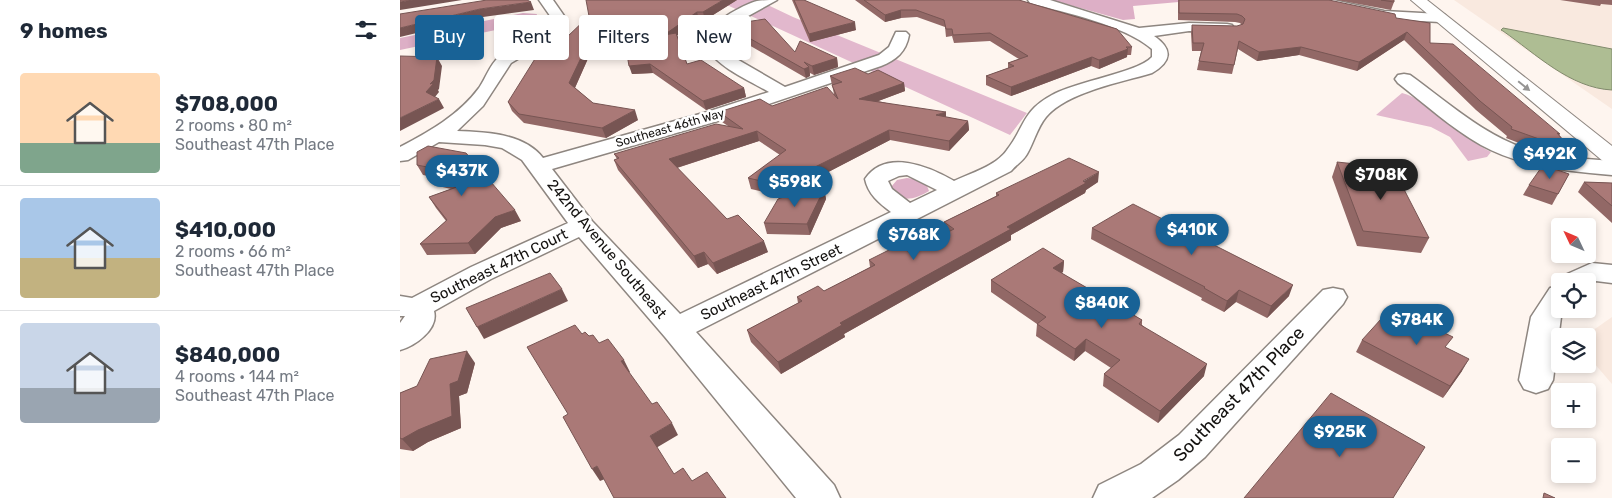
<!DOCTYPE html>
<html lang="en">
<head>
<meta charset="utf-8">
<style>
  body { margin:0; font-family:Rubik,sans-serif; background:#f2f2f3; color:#1f2937; height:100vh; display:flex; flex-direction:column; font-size:19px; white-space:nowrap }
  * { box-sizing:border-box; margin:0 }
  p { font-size:16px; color:#747a83 }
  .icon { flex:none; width:28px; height:28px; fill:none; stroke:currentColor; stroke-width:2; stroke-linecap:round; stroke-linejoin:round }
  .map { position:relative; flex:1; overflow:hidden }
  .details { display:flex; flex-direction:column; background:#fff; width:400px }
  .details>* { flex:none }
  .banner { position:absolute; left:15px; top:15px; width:475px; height:45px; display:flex; gap:10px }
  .needle { width:32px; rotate:314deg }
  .fabs { position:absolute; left:1151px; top:218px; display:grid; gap:10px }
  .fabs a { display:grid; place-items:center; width:45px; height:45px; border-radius:5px; background:#fff; box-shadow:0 2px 8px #0003; font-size:25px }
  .price { position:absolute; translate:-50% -42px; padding:0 11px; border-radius:18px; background:#186296; color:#fff; font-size:16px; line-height:32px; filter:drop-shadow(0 1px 2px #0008) }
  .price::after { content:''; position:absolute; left:50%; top:30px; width:15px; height:11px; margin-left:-8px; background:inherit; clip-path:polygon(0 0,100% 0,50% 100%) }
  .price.selected { background:#222; color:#fff }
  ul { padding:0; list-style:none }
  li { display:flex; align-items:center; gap:15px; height:125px; padding:0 20px }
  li+li { border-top:1px solid #e0e1e3 }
  li span { display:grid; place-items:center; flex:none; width:140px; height:100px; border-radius:5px; color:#555 }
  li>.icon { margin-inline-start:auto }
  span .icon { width:60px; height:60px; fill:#fffc; stroke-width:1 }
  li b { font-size:21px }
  h2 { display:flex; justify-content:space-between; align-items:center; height:60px; padding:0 20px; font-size:21px }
  .tag { padding:0 18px; border-radius:5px; background:#fff; box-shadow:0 2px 8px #0003; font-size:18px; line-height:45px }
  .tag.selected { background:#186296; color:#fff }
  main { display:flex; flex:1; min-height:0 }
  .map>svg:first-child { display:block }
  .built { fill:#f9e9df }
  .green { fill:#e2b8cd }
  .forest { fill:#ddafc6 }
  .water { fill:#aebd93; stroke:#808a6c }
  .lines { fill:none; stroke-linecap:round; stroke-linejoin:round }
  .minor-casing { stroke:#8e8680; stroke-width:3 }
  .tertiary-casing { stroke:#8e8680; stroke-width:2 }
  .minor { fill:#fff; fill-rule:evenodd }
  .tertiary { fill:#fff; fill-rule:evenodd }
  .wall { fill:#926866 }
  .shaded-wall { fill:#775553 }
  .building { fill:#aa7977; stroke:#775553 }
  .oneway { fill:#969594 }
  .labels { text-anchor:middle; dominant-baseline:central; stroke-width:5; stroke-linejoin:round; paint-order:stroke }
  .far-street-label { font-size:12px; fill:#151311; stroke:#fff }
  .street-label { font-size:15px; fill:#151311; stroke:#fff }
  .near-street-label { font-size:18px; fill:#151311; stroke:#fff }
</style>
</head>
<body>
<main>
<section class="details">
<h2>9 homes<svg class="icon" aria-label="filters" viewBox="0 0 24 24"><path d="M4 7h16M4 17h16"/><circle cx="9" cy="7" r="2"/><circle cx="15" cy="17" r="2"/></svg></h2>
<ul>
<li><span style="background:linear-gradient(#ffd9b3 70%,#7fa58c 0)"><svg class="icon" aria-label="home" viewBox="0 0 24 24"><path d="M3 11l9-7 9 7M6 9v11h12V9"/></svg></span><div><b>$708,000</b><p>2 rooms · 80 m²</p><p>Southeast 47th Place</p></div></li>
<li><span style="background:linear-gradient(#a9c7e8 60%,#c2b280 0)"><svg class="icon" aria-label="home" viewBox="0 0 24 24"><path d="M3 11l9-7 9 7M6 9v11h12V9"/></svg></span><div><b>$410,000</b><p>2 rooms · 66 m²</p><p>Southeast 47th Place</p></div></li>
<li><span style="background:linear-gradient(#c9d6e8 65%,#9aa5b1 0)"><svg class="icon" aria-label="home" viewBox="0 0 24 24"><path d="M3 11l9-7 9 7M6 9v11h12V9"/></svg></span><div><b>$840,000</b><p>4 rooms · 144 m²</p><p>Southeast 47th Place</p></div></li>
</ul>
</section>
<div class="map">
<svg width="1212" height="498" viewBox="0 0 1212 498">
  <rect width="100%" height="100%" fill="#fef5ef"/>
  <path class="built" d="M1054 0H1212V109Z
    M1212 317V384L1188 356 1192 331Z"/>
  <path class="green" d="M316 0H357L393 17 627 113 610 135Z
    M1002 93C1032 101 1061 137 1091 152L1087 157 1068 161 1050 137 1031 127 976 115Z"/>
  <path class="forest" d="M652 0H802L733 6 735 19 723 20Z
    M123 13 137 14 134 22 0 50V38Z
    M507 178C517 179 526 180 529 191 516 199 497 205 491 187L497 180Z"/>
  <path class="water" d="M1103 28 1212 49V90C1170 88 1136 54 1103 31L1101 30Z"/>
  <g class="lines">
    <defs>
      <path id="minor" d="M139 0H153L167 20 157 36 111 63 83 106 57 131C85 132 124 133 143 158L307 112 369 92C350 81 320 68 308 50 293 30 342 5 357 1 363 0 370 0 377 0L332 25 320 39 321 47 328 54 385 87 479 55 489 47 496 32H506L509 35C506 52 496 60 481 66L321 120 152 169 192 221 280 314 491 212C479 203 468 194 465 179 486 148 530 167 554 181 571 173 596 166 607 150 625 127 622 111 652 95 677 81 737 73 752 57V49C724 25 666 13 630 3L628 0H650L739 28 789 23 827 24 832 25 834 28 832 31 827 32 789 31 754 36C773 49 772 61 752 73 722 82 667 92 646 117 637 128 634 142 627 154 623 161 616 165 611 171L296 332 434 485 440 498H396L265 337 179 237 91 279 34 311C39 329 15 346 0 350V323L5 316H0V296L12 298 71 267 168 223 122 160 102 148 85 145 39 142 8 160 0 161V147C29 132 59 115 79 88 86 78 90 64 100 56 116 43 143 40 153 20ZM507 175 537 190 510 203 492 189 488 181 499 176Z
        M907 0H933L984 11 1040 14 1045 15 1047 18 1045 21 1040 22 984 19 909 3Z
        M1004 74 1010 75C1050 104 1088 139 1136 152 1161 158 1187 159 1212 161V175C1167 171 1121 167 1081 145 1051 128 1025 104 998 83L995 79 998 75Z
        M1192 263 1212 265V283L1196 281 1188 286V281H1161L1165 275Z
        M1160 286V309H1166L1161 317 1153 380 1148 389 1136 393 1124 389 1119 380 1131 317 1150 288Z
        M933 288 943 290 947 297 943 304 805 457 778 480 752 498H693L699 485 741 464 779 435 923 290Z"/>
      <path id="tertiary" d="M1011 0H1027L1212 146V164L1204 162Z"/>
    </defs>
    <use href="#minor" class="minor-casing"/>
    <use href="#tertiary" class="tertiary-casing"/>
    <use href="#minor" class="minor"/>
    <use href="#tertiary" class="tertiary"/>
  </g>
  <path class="wall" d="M337 0 305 20 299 19 277 35 287 64 344 88 346 97 306 110 253 73 232 74 223 27 194 45 175 88 193 103 238 120 206 138 124 123 112 111 108 102 167 37Z
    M392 0H404L456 30 410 42Z
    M455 0H619L732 47 731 55H727V57L699 69 691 66 611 96 586 85V76L608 68V63L619 59 590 41 554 43 552 36 546 37 545 27 517 17 501 18 485 22Z
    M778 0H929L996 18 1030 43 1160 134 1159 135 1164 141 1158 151 1134 149 1106 138 1107 136 1076 110 1004 40 957 71 899 55 857 61 838 49 832 74 797 70 801 51H792L791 33 792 25 837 26 842 25 840 23 835 22 778 20Z
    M937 0H994V2L991 10Z
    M1160 0H1212V5L1201 4 1200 6Z
    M326 25 395 52 437 58 438 67 414 75 410 73V76L406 78 328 33Z
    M468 74 504 83 505 91 478 101 546 117 568 121 569 130 549 151 490 140 382 196 351 189 348 178 380 155 359 141 277 168 327 219 368 252 317 274 308 264 298 268 218 170 214 160 217 159 214 154 328 126 322 122 319 112 372 106 434 94 432 85H433H432L430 76Z
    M28 146 121 221 101 228 75 254 27 255 20 244 46 221 36 208 29 197 51 189 34 185 28 176 23 175 17 165Z
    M937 162 1029 238 1021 253 957 246 932 177Z
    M1169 174 1152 205 1123 195 1129 185Z
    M698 182 686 190 685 193 611 235V240L444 334 445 337 381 374 351 342 347 330 398 303 397 297 424 291 470 267 469 260 509 252 545 234 544 222 596 196V193Z
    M1184 182 1212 183V223L1178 192Z
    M424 189 426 199 410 235 367 234 364 223Z
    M692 228 889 296 867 318 836 302 824 312 801 300 802 298 691 239Z
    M664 261 663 272 661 273 742 320V325L804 376 758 423 703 386 704 374 711 368 685 351 674 361 636 336 637 324 591 292V280Z
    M962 340 1047 348 1062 371 1043 398 956 352Z
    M75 363 67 393 59 396 61 428 28 442 13 451 0 449V393Z"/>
  <path class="shaded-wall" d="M13 0H62L0 10V2Z
    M323 0H337L305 20 303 12Z
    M131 2 134 10 83 17 0 37V28L80 9Z
    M501 10V18L485 22V15Z
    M297 12 299 19 267 43 264 35Z
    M221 19 224 27 194 45 173 92 169 83 191 37Z
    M455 22 456 30 410 42 409 34Z
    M1007 32 1004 40 957 71 959 62Z
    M901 47 899 55 857 61 859 52Z
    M728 49 727 57 699 69V60Z
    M37 57 42 66 39 89 38 90 39 92 31 102 26 92Z
    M692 57 691 66 611 96V87Z
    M437 58 438 67 414 75 412 66Z
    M250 64 253 73 232 74 229 66Z
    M409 67 410 76 406 78 404 69Z
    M504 83 505 91 460 108 459 99Z
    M344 88 346 97 306 110 303 101Z
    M39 99 44 108 0 131V118Z
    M235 110 238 120 206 138 202 128Z
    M546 112V121L536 115Z
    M568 121 569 130 549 151V141Z
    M489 130 490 140 382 196 379 185Z
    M357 131 359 141 273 169 269 159Z
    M699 172 698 182 686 190 685 193 611 235V240L444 334 445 337 381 374 378 362 440 323 607 227Z
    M424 189 426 199 410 235 407 224Z
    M115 210 121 221 101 228 75 254 68 243 95 217Z
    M364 241 368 252 317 274 313 263Z
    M304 252 308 264 298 268 294 256Z
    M664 261 663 272 652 280 653 268Z
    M893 285 889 296 867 318 871 306Z
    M162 289 168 301 84 339 77 327Z
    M839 290 836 302 824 312 827 301Z
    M686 339 685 351 674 361 675 349Z
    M67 351 75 363 67 393 59 396 61 428 28 442 13 451 2 439 18 430 50 384Z
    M1069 359 1062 371 1043 398 1050 386Z
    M224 360 230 372 227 373 221 361Z
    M807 364 804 376 758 423 760 411Z
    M272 423 278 435 256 448 250 436Z
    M197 466 205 479 200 481 192 469Z"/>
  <path class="building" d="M0 0H13L0 2Z
    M87 0H127L131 2 80 9 0 28V14Z
    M186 0H323L303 12H297L264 35 276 33 287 64 301 60 344 88 303 101 250 64 229 66 221 19 191 37 169 83 193 103 235 110 202 128 119 114 108 102 143 46 160 36 167 37 189 16Z
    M394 0H404L455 22 409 34Z
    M464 0H619L717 29 732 47H726L728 49 699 60 692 57 611 87 586 76 614 66 608 63 628 56 590 33 553 35 552 29H546L544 20 516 10H501L485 15Z
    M779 0H929L995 14 996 18 1030 23V43L1053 44 1160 134 1157 133 1164 141 1139 139 1111 129 1112 127 1080 101 1007 32 959 62 901 47 859 52 839 41 834 65 799 61 804 43H793L792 25 837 26 843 24 845 19 842 16 837 14 779 13Z
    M981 0H994V2Z
    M365 19 395 52 400 41 437 58 412 66 404 62 409 67 404 69 326 25Z
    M0 56 37 57 34 80 30 84 34 83 26 92 39 99 0 118Z
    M455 68 468 74 478 70 504 83 459 99 546 112 536 115 568 121 549 141 489 130 379 185 348 178 386 150 357 131 269 159 327 219 338 215 364 241 313 263 304 252 294 256 214 160 219 158 214 154 316 124 343 129 319 112 360 99 372 106 427 87 438 99 432 85 442 82 430 76Z
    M28 146 66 153 115 210 95 217 68 243 20 244 47 220 29 197 68 183 28 175 47 171 17 165V152Z
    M669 158 699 172 683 181 686 183 607 227 611 229 440 323 442 325 378 362 347 330 402 301 397 297 418 286 424 291 475 265 469 260 499 245 509 252 554 229 544 222 599 195 596 193Z
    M937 162 993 168 1029 238 963 231Z
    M1143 165 1169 174 1158 194 1129 185Z
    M1184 182 1212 183V206Z
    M405 189H424L407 224 364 223 378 199Z
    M733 204 893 285 871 306 839 290 827 301 804 288 805 287 692 228Z
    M643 248 664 261 653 268 742 320 739 324 807 364 760 411 704 374 720 360 686 339 675 349 637 324 646 317 591 280Z
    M150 273 162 289 77 327 66 308Z
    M991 308 1053 337 1045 347 1069 359 1050 386 962 340Z
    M175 325 182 334 185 332 189 336 193 335 199 343 208 339 224 360 221 361 252 404 257 402 272 423 250 436 274 474 283 468 292 481 307 472 326 498H214L197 466 192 469 163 417 168 414 127 347Z
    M67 351 58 381 50 384 52 416 18 430 2 439 0 438V393L17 386 30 359Z
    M931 393 1025 447 993 498H844Z
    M1144 493 1155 498H1143Z"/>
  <defs><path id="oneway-solid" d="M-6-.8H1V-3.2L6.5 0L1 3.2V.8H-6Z" transform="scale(1.25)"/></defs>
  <use class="oneway" href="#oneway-solid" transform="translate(1124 86) rotate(39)"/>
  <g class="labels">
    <g class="far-street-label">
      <text transform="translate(270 128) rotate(-16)">Southeast 46th Way</text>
    </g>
    <g class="street-label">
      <text transform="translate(207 249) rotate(50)">242nd Avenue Southeast</text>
      <text transform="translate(99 266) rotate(-26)">Southeast 47th Court</text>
      <text transform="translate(371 282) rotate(-26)">Southeast 47th Street</text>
    </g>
    <g class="near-street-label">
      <text transform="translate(839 394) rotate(-46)">Southeast 47th Place</text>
    </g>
  </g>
</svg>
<div class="fabs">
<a><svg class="needle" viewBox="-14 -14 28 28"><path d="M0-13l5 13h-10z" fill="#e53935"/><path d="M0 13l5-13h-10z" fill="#747a83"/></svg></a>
<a><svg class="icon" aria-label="locate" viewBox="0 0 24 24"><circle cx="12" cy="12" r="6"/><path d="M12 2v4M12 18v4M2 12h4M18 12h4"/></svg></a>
<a><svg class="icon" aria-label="layers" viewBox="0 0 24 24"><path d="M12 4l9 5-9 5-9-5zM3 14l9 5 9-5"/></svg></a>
<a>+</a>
<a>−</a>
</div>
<b class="price" style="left:1150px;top:180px">$492K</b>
<b class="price" style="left:62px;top:197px">$437K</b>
<b class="price selected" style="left:981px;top:201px">$708K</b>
<b class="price" style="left:395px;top:208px">$598K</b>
<b class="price" style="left:792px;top:256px">$410K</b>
<b class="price" style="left:514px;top:261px">$768K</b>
<b class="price" style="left:702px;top:329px">$840K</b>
<b class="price" style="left:1017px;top:346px">$784K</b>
<b class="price" style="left:940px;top:458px">$925K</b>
<div class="banner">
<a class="tag selected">Buy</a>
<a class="tag">Rent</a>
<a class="tag">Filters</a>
<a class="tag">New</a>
</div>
</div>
</main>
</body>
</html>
